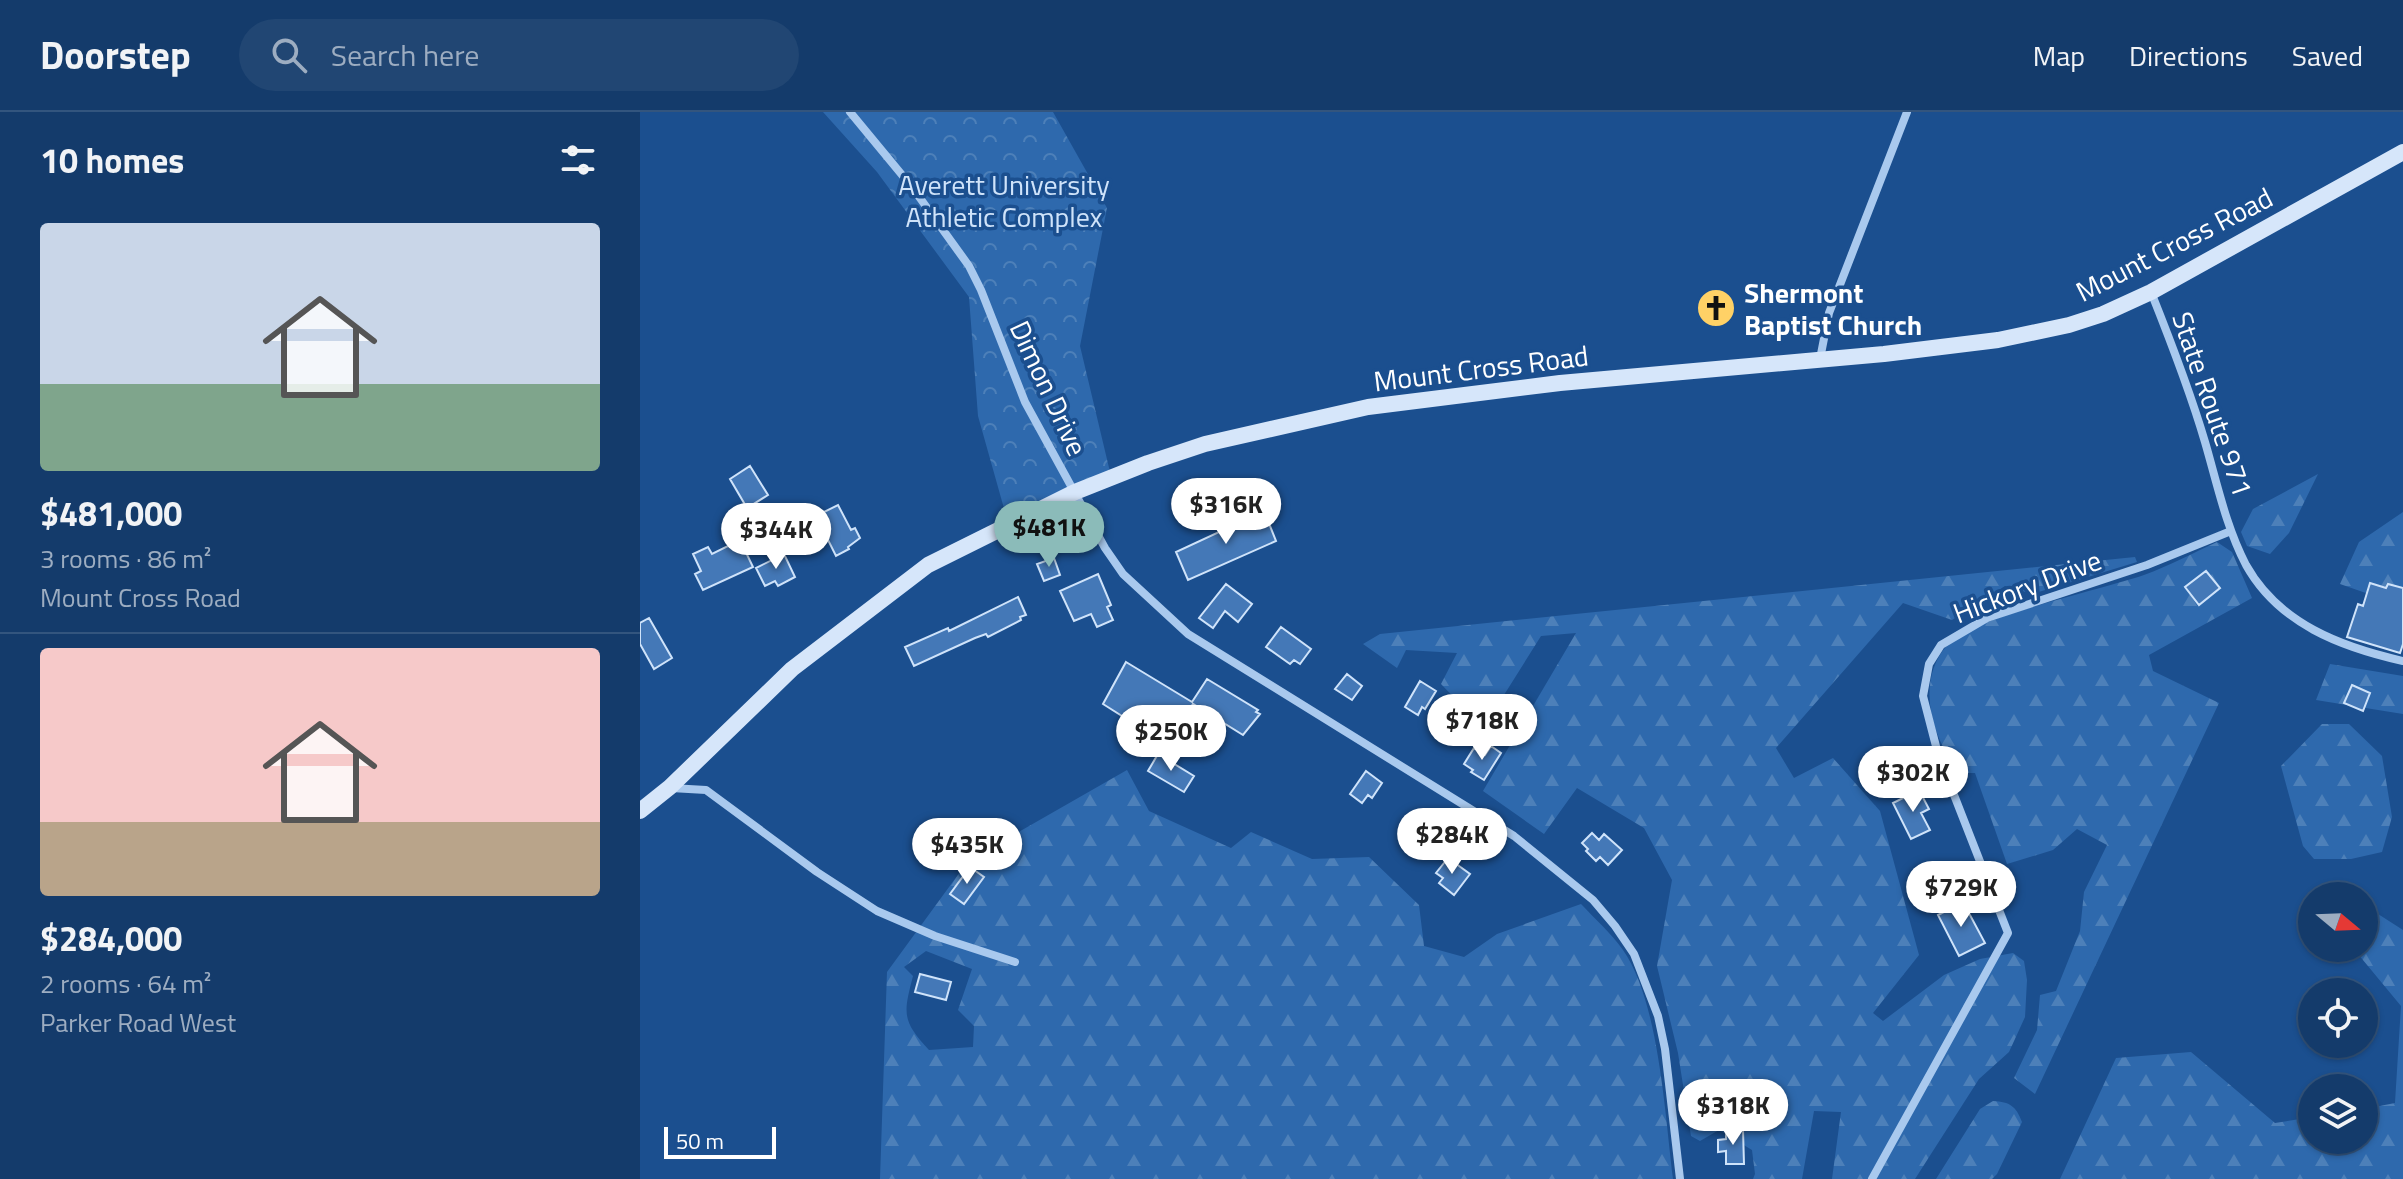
<!DOCTYPE html>
<html lang="en">
<head>
<meta charset="utf-8">
<style>
  body { margin:0; font-family:"Titillium Web",sans-serif; background:#214673; color:#f1f3f6; height:100vh; display:flex; flex-direction:column; font-size:30px; white-space:nowrap }
  * { box-sizing:border-box; margin:0 }
  p { font-size:26px; color:#9dadc1 }
  .icon { flex:none; width:44px; height:44px; fill:none; stroke:currentColor; stroke-width:2; stroke-linecap:round; stroke-linejoin:round }
  .map { position:relative; flex:1; overflow:hidden }
  .side { display:flex; flex-direction:column; background:#143b6b; width:640px }
  .side>* { flex:none }
  .needle { width:52px; rotate:109deg }
  .buttons { position:absolute; left:1658px; top:770px; display:grid; gap:16px }
  .buttons a { display:grid; place-items:center; width:80px; height:80px; border-radius:50%; background:#143b6b; box-shadow:0 2px 6px #0004,0 0 0 2px #33557e; font-size:40px }
  .scale { position:absolute; left:24px; bottom:20px; width:112px; box-sizing:border-box; padding-left:8px; border:4px solid #fff; border-top:0; font-size:22px; line-height:28px; white-space:nowrap; color:#fff; -webkit-text-stroke:6px #1b4f8f; paint-order:stroke }
  .price { position:absolute; translate:-50% -68px; padding:0 18px; border-radius:28px; background:#fff; color:#222; font-size:26px; line-height:52px; filter:drop-shadow(0 2px 4px #0008) }
  .price::after { content:''; position:absolute; left:50%; top:48px; width:24px; height:18px; margin-left:-12px; background:inherit; clip-path:polygon(0 0,100% 0,50% 100%) }
  .price.selected { background:#8bbbb9; color:#111 }
  ul { padding:0; list-style:none }
  li { display:grid; align-content:center; gap:16px; height:424px; padding:0 40px }
  li+li { border-top:2px solid #33557e }
  li span { display:grid; place-items:center; height:248px; border-radius:8px; color:#555 }
  li>.icon { margin-inline-start:auto }
  span .icon { width:144px; height:144px; fill:#fffc; stroke-width:1 }
  li b { font-size:34px }
  h2 { display:flex; justify-content:space-between; align-items:center; height:96px; padding:0 40px; font-size:34px }
  header { display:flex; align-items:center; gap:48px; box-sizing:border-box; height:112px; padding:0 40px; background:#143b6b; border-bottom:2px solid #33557e }
  header strong { font-size:38px }
  nav { display:flex; gap:44px; margin-inline-start:auto; font-size:28px }
  .search { width:560px; height:72px; background:#214673; display:flex; align-items:center; gap:20px; box-sizing:border-box; padding:0 28px; border-radius:44px; color:#9dadc1; font-size:30px }
  main { display:flex; flex:1; min-height:0 }
  .map>svg:first-child { display:block }
  .forest { fill:url(#forest-firs); fill-rule:evenodd }
  .park { fill:url(#park-crowns) }
  .building { fill:#4478b7; stroke:#cfe3fa; stroke-width:2 }
  .lines { fill:none; stroke-linecap:round; stroke-linejoin:round }
  .street { stroke:#a9c9ee; stroke-width:8 }
  .secondary { stroke:#d6e6fa; stroke-width:16 }
  .labels { text-anchor:middle; dominant-baseline:central; stroke-width:7; stroke-linejoin:round; paint-order:stroke }
  .park-label { font-size:28px; fill:#cfe3fa; stroke:#1b4f8f }
  .street-label { font-size:28px; fill:#fff; stroke:#1b4f8f }
  .poi-label { font-size:28px; font-weight:bold; fill:#fff; stroke:#1b4f8f; text-anchor:start }
</style>
</head>
<body>
<header>
<strong>Doorstep</strong>
<div class="search"><svg class="icon" aria-label="search" viewBox="0 0 24 24"><circle cx="10" cy="10" r="6"/><path d="M15 15l6 6"/></svg>Search here</div>
<nav><a>Map</a><a>Directions</a><a>Saved</a></nav>
</header>
<main>
<section class="side">
<h2>10 homes<svg class="icon" aria-label="filters" viewBox="0 0 24 24"><path d="M4 7h16M4 17h16"/><circle cx="9" cy="7" r="2"/><circle cx="15" cy="17" r="2"/></svg></h2>
<ul>
<li><span style="background:linear-gradient(#c9d6e8 65%,#7fa58c 0)"><svg class="icon" aria-label="home" viewBox="0 0 24 24"><path d="M3 11l9-7 9 7M6 9v11h12V9"/></svg></span><div><b>$481,000</b><p>3 rooms · 86 m²</p><p>Mount Cross Road</p></div></li>
<li><span style="background:linear-gradient(#f6c9c9 70%,#b9a48a 0)"><svg class="icon" aria-label="home" viewBox="0 0 24 24"><path d="M3 11l9-7 9 7M6 9v11h12V9"/></svg></span><div><b>$284,000</b><p>2 rooms · 64 m²</p><p>Parker Road West</p></div></li>
</ul>
</section>
<div class="map">
<svg width="1763" height="1067" viewBox="0 0 1763 1067">
  <defs>
    <pattern id="forest-firs" width="22" height="20" patternUnits="userSpaceOnUse" patternTransform="scale(2)"><rect width="22" height="20" fill="#2e69ad"/><path d="M5 1l3.5 6h-7zM16 11l3.5 6h-7z" fill="#4d80b9"/></pattern>
    <pattern id="park-crowns" width="20" height="18" patternUnits="userSpaceOnUse" patternTransform="scale(2)"><rect width="20" height="18" fill="#2e69ad"/><path d="M2 6a3 3 0 1 1 6 0M12 15a3 3 0 1 1 6 0" fill="none" stroke="#4d80b9"/></pattern>
  </defs>
  <rect width="100%" height="100%" fill="#1b4f8f"/>
  <path class="forest" d="M1678 362 1649 421 1630 442 1607 434 1601 420 1613 397Z
    M1763 400V494L1700 472 1719 430Z
    M1577 430 1592 440 1612 486 1509 543 1513 559 1579 591 1395 982 1374 966 1397 918 1400 883 1416 879 1440 819 1444 780 1467 733 1437 717 1413 738 1367 752 1335 661H1320C1292 627 1274 570 1308 532 1330 506 1464 477 1504 463 1529 454 1553 441 1577 430Z
    M1495 445 1497 450 1392 482 1365 474 1312 508 1263 491 1136 636 1154 666 1193 646 1240 699 1279 843 1233 901 1243 909 1304 863 1340 847 1373 841 1384 849 1387 868 1385 905 1369 940 1339 967 1275 1067H1192L1201 1000 1174 999 1162 1067H1113L1115 1062 1112 1038 1079 1018 1060 1029 1051 1024 1038 941 1017 854 1032 768 1004 716 937 676 904 722 843 679 936 521 901 524 852 602 826 598 801 572 817 541 766 538 757 556 723 532 740 522Z
    M1690 552 1763 564V602L1676 588Z
    M1682 612H1709L1742 644 1752 705 1742 740 1711 747H1674L1663 734 1641 654Z
    M487 658 509 699 591 736 611 720 672 747 729 745 779 793 784 834 824 845 857 822 941 792C955 807 971 821 983 838 1019 889 1025 1004 1033 1067H240L247 860 328 749ZM286 839 332 857 318 898 334 914 333 935 289 938C262 909 263 902 273 864L264 855Z
    M1675 779 1706 781 1711 784H1672V820L1665 817 1662 796Z
    M1724 793 1763 818V1067H1420L1476 946 1551 940 1635 1011 1672 1005V1028H1724V997L1755 991 1761 894 1713 836H1724Z
    M1353 989C1370 990 1376 994 1382 1010L1357 1062 1352 1067H1296L1340 997Z"/>
  <path class="park" d="M183 0H413L467 96 440 234 470 360 367 407 338 304 329 185 237 60Z"/>
  <path class="building" d="M110 354 128 383 107 396 90 367Z
    M198 393 211 418 215 416 220 426 208 435 209 437 196 444 176 404Z
    M624 399 636 429 548 468 536 440Z
    M100 428 113 455 63 478 55 462 61 459 53 442 68 435 72 442Z
    M144 442 155 465 138 474 135 469 125 474 116 456Z
    M414 446 420 463 404 469 397 452Z
    M1566 459 1580 476 1559 493 1545 475Z
    M458 462 471 493 467 495 473 508 457 515 451 502 434 509 420 479Z
    M1730 471 1746 476 1748 472 1763 476V532L1760 541 1707 525 1718 492 1723 494Z
    M586 472 612 492 598 510 585 499 573 516 559 506Z
    M378 485 386 503 380 505 381 508 348 525 346 522 335 526 274 554 265 535 308 516 309 519Z
    M9 506 32 546 14 557 0 532V511Z
    M641 515 671 537 660 552 654 548 650 552 626 535Z
    M486 550 552 590 567 567 618 598 616 600 620 602 603 623 553 592 528 633 463 592Z
    M707 562 722 574 712 588 695 577Z
    M780 569 796 579 785 597 782 595 778 603 765 595Z
    M1712 573 1730 581 1723 599 1704 591Z
    M851 634 861 641 844 668 831 660 833 658 824 652 834 636 845 643Z
    M518 642 554 664 544 680 508 659Z
    M726 659 742 671 732 686 728 683 722 691 710 682Z
    M1279 678 1289 697 1281 701 1290 718 1271 727 1253 691Z
    M952 721 959 728 964 722 982 738 968 753 960 745 956 749 946 739 948 737 942 731Z
    M808 746 830 762 814 783 799 771 803 766 796 761Z
    M330 755 344 765 324 792 310 782Z
    M1323 790 1345 831 1319 844 1298 803Z
    M280 862 311 870 306 888 275 880Z
    M1086 1018H1103L1104 1052H1086V1039L1078 1040V1028L1086 1027Z"/>
  <g class="lines">
    <path class="street" d="M210 0 272 75 329 154 341 178 385 290 465 436 483 462 548 522 874 724 953 788 975 814 994 842 1018 904 1025 937 1040 1067
      M1511 180C1531 230 1550 279 1565 330 1577 371 1586 415 1606 453 1639 512 1701 535 1763 549
      M1180 247 1189 201 1267 0
      M31 676 66 678 177 760 237 799 295 824 375 850
      M1232 1067 1368 821 1298 642 1283 584 1289 552 1301 533 1347 506 1507 453 1591 419"/>
    <path class="secondary" d="M0 699 30 675 152 557 288 453 435 380 508 351 565 332 728 295 920 271 1244 242 1358 228 1429 213 1463 202 1511 180 1763 40"/>
  </g>
  <defs>
    <symbol id="church-disc" viewBox="-11 -11 22 22"><circle r="9.5" fill="#ffd166" stroke="#1b4f8f"/><path d="M-1.2-6h2.4v3.5h3.3v2.4h-3.3V6h-2.4V-.1h-3.3v-2.4h3.3Z" fill="#111"/></symbol>
  </defs>
  <g fill-rule="evenodd">
    <use href="#church-disc" x="1054" y="174" width="44" height="44"/>
  </g>
  <g class="labels">
    <g class="park-label">
      <text x="364" y="72">Averett University<tspan x="364" dy="32">Athletic Complex</tspan></text>
    </g>
    <g class="street-label">
      <text transform="translate(1534 132) rotate(-27)">Mount Cross Road</text>
      <text transform="translate(841 256) rotate(-7)">Mount Cross Road</text>
      <text transform="translate(409 276) rotate(65)">Dimon Drive</text>
      <text transform="translate(1573 292) rotate(71)">State Route 971</text>
      <text transform="translate(1387 474) rotate(-21)">Hickory Drive</text>
    </g>
    <g class="poi-label">
      <text x="1104" y="180">Shermont<tspan x="1104" dy="32">Baptist Church</tspan></text>
    </g>
  </g>
</svg>
<div class="buttons">
<a><svg class="needle" viewBox="-14 -14 28 28"><path d="M0-13l5 13h-10z" fill="#e53935"/><path d="M0 13l5-13h-10z" fill="#9dadc1"/></svg></a>
<a><svg class="icon" aria-label="locate" viewBox="0 0 24 24"><circle cx="12" cy="12" r="6"/><path d="M12 2v4M12 18v4M2 12h4M18 12h4"/></svg></a>
<a><svg class="icon" aria-label="layers" viewBox="0 0 24 24"><path d="M12 4l9 5-9 5-9-5zM3 14l9 5 9-5"/></svg></a>
</div>
<div class="scale">50 m</div>
<b class="price" style="left:586px;top:434px">$316K</b>
<b class="price selected" style="left:409px;top:457px">$481K</b>
<b class="price" style="left:136px;top:459px">$344K</b>
<b class="price" style="left:842px;top:650px">$718K</b>
<b class="price" style="left:531px;top:661px">$250K</b>
<b class="price" style="left:1273px;top:702px">$302K</b>
<b class="price" style="left:812px;top:764px">$284K</b>
<b class="price" style="left:327px;top:774px">$435K</b>
<b class="price" style="left:1321px;top:817px">$729K</b>
<b class="price" style="left:1093px;top:1035px">$318K</b>
</div>
</main>
</body>
</html>
